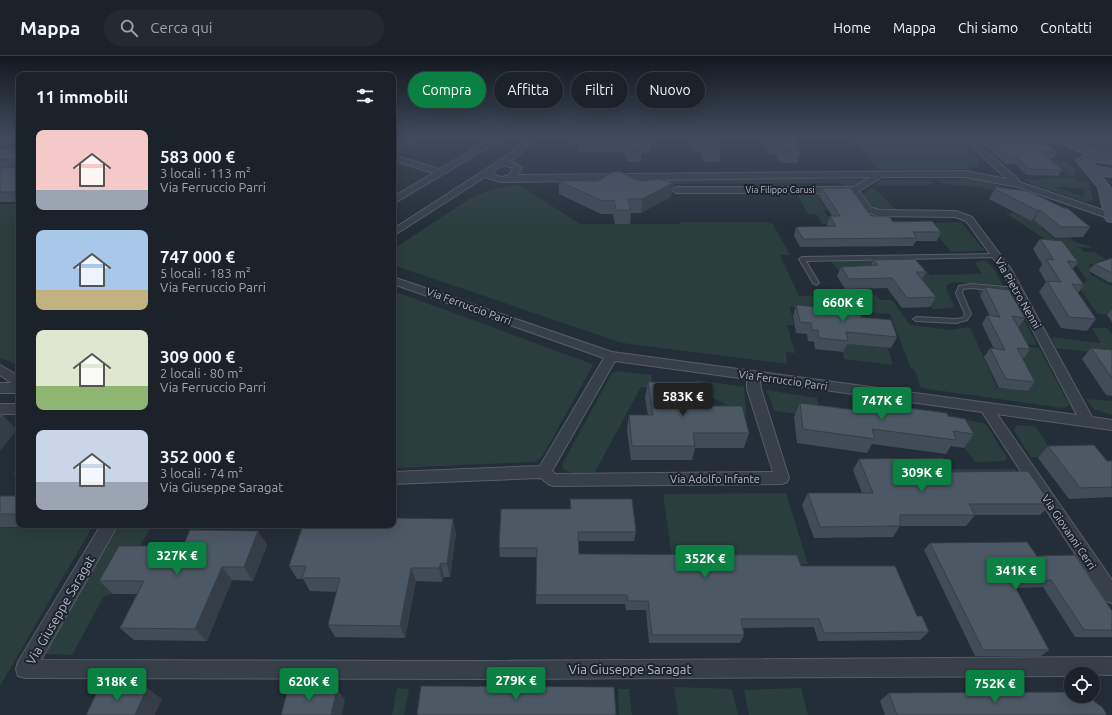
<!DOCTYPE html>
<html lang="it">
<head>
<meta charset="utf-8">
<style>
  body { margin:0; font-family:Ubuntu,sans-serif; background:#242a32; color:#f1f3f6; height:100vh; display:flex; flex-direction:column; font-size:15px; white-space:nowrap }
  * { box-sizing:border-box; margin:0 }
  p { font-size:13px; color:#a0a4a8 }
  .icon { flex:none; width:22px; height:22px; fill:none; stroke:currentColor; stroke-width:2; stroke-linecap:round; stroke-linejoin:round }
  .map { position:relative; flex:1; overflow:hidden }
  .sheet { position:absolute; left:16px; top:16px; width:380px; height:456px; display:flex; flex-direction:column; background:#1b222a; border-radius:8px; box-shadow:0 4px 16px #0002,0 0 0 1px #393f47 }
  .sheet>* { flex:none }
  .top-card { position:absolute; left:408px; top:16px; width:380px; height:36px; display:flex; gap:8px }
  .fabs { position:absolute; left:1064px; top:611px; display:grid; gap:8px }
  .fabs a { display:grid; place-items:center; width:36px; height:36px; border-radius:50%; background:#1b222a; box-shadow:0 4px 16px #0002,0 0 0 1px #393f47; font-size:20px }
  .price { position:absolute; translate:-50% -34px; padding:0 9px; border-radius:4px; background:#0b8043; color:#fff; font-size:13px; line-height:26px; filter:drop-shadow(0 1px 2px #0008) }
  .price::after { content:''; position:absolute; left:50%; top:24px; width:12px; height:9px; margin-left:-6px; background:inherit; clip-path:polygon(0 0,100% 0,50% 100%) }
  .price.selected { background:#222; color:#fff }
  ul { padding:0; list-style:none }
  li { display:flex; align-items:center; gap:12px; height:100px; padding:0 20px }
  li span { display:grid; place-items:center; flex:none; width:112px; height:80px; border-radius:8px; color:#555 }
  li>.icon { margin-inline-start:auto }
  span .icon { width:48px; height:48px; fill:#fffc; stroke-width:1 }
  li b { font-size:17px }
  h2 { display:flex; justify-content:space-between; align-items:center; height:48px; padding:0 20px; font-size:17px }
  .chip { padding:0 14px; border-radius:18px; background:#1b222a; box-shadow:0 4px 16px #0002,0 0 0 1px #393f47; font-size:14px; line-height:36px }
  .chip.selected { background:#0b8043; color:#fff }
  header { display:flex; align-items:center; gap:24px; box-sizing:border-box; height:56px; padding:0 20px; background:#1b222a; border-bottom:1px solid #393f47 }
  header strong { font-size:19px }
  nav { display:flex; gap:22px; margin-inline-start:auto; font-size:14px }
  .search { width:280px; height:36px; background:#242a32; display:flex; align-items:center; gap:10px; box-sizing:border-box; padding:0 14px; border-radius:22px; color:#a0a4a8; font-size:15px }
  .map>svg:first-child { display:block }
  .green { fill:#2a3e3d }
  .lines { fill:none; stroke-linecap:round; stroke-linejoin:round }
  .lane-casing { stroke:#565d67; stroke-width:2 }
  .street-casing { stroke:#565d67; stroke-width:2 }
  .secondary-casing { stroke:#565d67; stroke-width:2 }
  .lane { fill:#373f49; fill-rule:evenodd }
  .street { fill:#373f49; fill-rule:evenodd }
  .secondary { fill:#464f5c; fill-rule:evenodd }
  .wall { fill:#414c56 }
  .shaded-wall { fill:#353e46 }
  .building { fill:#4c5864; stroke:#353e46 }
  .labels { text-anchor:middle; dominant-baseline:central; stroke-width:4; stroke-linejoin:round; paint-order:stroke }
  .far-street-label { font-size:9px; fill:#b3bac5; stroke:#1d242e }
  .street-label { font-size:11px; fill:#b3bac5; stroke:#1d242e }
  .near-street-label { font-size:13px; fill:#b3bac5; stroke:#1d242e }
</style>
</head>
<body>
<header>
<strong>Mappa</strong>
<div class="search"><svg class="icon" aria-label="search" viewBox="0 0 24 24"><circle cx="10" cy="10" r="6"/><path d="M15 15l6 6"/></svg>Cerca qui</div>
<nav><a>Home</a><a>Mappa</a><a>Chi siamo</a><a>Contatti</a></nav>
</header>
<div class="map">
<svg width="1112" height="659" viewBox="0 0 1112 659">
  <rect width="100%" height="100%" fill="#242e38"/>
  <path class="green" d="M393 81H426L397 98 393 97Z
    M852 81H953L978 102V109L970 113 878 114Z
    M1061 81H1112V100Z
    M1052 104 1065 105 1078 115 1074 116 1075 121H1068Z
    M1040 122H1074L1077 125H1087L1090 132 1054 131 1082 140 1084 139 1083 132 1090 133 1093 144 1085 146 1031 128 1023 123 1042 124Z
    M859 123 861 126C853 131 847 132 839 127L668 128 667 124Z
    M930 123 933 128 931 129H875L881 124Z
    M938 123H981L1022 136 1019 140 980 131 942 128Z
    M519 129 580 168H680V166H764L773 168 790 199H780L799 240 876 239 880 244H892L910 269 952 274 970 271 997 332 1028 335 1018 290 1039 292 1069 348 1067 351 1062 352 921 332 914 313H911L890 258 790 251 794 269H787L795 297 786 296 787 308 622 287 393 209V193L474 140 491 134Z
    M870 132 875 133 896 154C880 154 872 153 864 139Z
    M845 137 819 141 827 154H824L827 160 880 161 885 168H822L816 158H808L797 138Z
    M0 148H19V309L0 302Z
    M1014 157 1030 165H1038L1049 171 1041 172 1055 183 1070 182C1078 190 1085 186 1092 192L1075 191 1081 192 1084 196H1094L1106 203 1088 209 1093 212 1089 215 1091 219 1112 230V260L1097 257 1080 233 1087 224 1062 190 1046 184 1007 158Z
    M961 166 985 195 951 196 927 167Z
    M904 204 921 209 930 219 982 218 975 207C989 196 998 220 1003 229L953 226 947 229 946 233 954 249 952 252 933 253 920 236 839 215 831 205Z
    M978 233 1010 237 1037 289 1018 287 1009 271H1021L1005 242 979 238Z
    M393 237H399L592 308V311L542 401 534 406 393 412Z
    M1092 272H1108L1112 278V299L1056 292 1051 281 1101 287Z
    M841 287 888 292 893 309 844 303Z
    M616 315 652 319 651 332 641 331 595 416 574 417 565 414 562 409 612 317Z
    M695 324 744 331 746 357 739 358C726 346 713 341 695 338Z
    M766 334 817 342 820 361 775 355Z
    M1086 343 1112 345V359L1093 353Z
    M940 359 983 367 987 370 1007 402 1005 405 975 406Z
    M1020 369 1036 371 1055 401H1031L1014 375 1016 370Z
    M937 413H1015L1021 424H943Z
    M786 437 808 508H673L663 438Z
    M120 469H152L113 538 104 540 72 599 44 598Z
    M217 469H300L299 473Z
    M0 471 91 473 0 630Z
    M674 631 732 633 738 659H678Z
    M397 632 409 633 404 659H392Z
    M801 632 808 659H749L744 634Z
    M618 633H629L632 659H619Z"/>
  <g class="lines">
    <defs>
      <path id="lane" d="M997 198 1000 200 999 201 806 205 819 227 816 229 813 227 799 203 802 201Z
        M971 228 1018 232 1021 234 1018 236 971 232 963 233 962 237 971 258 967 264 956 267 916 265 913 263 916 261 956 263 963 262 965 258 956 237 959 230Z"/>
      <path id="street" d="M13 81H19V84L0 89V85Z
        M496 81H506L393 148V141L433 117 393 104V99L439 113Z
        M961 81H970L1018 123 1019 126 1112 157 1111 163 1018 131 965 121H882L859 135 871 151 879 154 956 155 972 161 1011 213 1092 361 1112 364V374L997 358 1112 524V547L1106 545 982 356 760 325 761 333 789 422 787 426 782 428 553 430 548 428 541 422 393 428V416L540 410 604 302 393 228V221L612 296 1077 359 1001 213 966 165 955 161 878 160 865 155 850 137H676L672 134 676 131H853L870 121 500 126 485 121 393 180V173L511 97 525 85H528V89L517 101 510 105 522 111 518 119 965 115 1007 123ZM501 110H507L513 112C510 122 500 123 492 117ZM615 305 747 323V333L773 416 556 418 552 415Z
        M0 309 19 320V337H0V327H11L0 319Z
        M0 348H19V358H0Z
        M101 469H118L41 604 488 605 1112 601V619L1071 618V620L488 623 25 622 18 620 16 613 18 606Z"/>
      <path id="secondary" d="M1047 81H1063L1112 100V108L1089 105 1099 111 1112 113V121L1101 119 1112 134V166L1107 165 1105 162 1098 131 1076 104 1086 98 1049 83Z"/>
    </defs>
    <use href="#lane" class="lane-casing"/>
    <use href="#street" class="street-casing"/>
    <use href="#secondary" class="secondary-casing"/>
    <use href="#lane" class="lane"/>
    <use href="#street" class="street"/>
    <use href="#secondary" class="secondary"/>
  </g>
  <path class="wall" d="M570 81H650L652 85 650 97H641V106H627L624 96H579L578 86H570Z
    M690 81H715L721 93 719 106H704L700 96 695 97 689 83Z
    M760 81H792L801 94 797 107H780L774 97H768L760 83Z
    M974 81H1037L1057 96 1054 102H1048L1062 114 1058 120 1027 119 1015 108H1006Z
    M19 92V146H0V93Z
    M559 125H639L673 127 671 141 641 157H631L630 168H615L613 158H601L559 138Z
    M996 131 1090 171 1083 181 1055 182 1034 164 1031 165 989 143Z
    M822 132 871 160 941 176 937 185H916L913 190 800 191 794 180 796 171H828L827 169 830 160H832L819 140Z
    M1040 183 1078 206 1073 213 1084 229 1078 237 1096 263 1087 275 1061 272 1039 236 1046 226 1039 214 1042 208 1033 193Z
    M1112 202V226L1110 227 1089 215 1094 208Z
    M873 204 926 216 922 224 936 241 930 251 902 252 887 232 845 233 837 220 841 211 871 210Z
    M985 231 1025 262 1019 271 1018 270 1030 293 1024 302H1022L1035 326 1028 335 999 332 984 301 990 292 994 293 982 268 987 259 990 260 980 240Z
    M796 249 861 261 897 281 891 292 847 288 843 296 815 293 814 286 808 285 807 278 796 277 793 260Z
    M1112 253V266L1107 259Z
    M1091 292 1112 294V340L1106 339 1082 303Z
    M648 326 707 350 749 377 744 392H695L692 404H631L627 374 629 359H648L645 341Z
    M800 347 859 354 861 351 868 352 870 347 948 360 974 378 964 392 951 390 946 398 872 388 867 397 797 387 794 361Z
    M1048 390 1107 405H1112V441L1069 443 1038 402Z
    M859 403 949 416 1051 448 1040 459H975L966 470H900L893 481 814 482 802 449 808 437H862L853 414Z
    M19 411V422L14 418Z
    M0 440H19V469H68L66 471H0Z
    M570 443 636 476 634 485H579V498L801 510 917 560 929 576 920 584 818 585 814 571 743 572 744 579 740 587H649L646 554H626L625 548H536L537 501H500L499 492 570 453Z
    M258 475 267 489 253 525 232 524 207 585 134 584 120 572 137 538H113L99 525 183 490Z
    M456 477 450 521H444L442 526 416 525 405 582 335 581 328 569 337 536 310 535 303 523H297L289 510Z
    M930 487 1037 500 1112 555V581H1075L1043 531 1015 532 1049 594 1041 600H975L924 494Z
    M889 637 1107 659H885L880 645Z"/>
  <path class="shaded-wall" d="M673 127 671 141 641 157 642 143Z
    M1040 154 1034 164 1031 165 1038 155Z
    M3 359 17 374 0 395V363Z
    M453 463 456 477 450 521 447 508Z
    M258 475 267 489 253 525 244 511Z
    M441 507 444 521 442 526 439 512Z
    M222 511 232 524 207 585 195 573Z
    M411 512 416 525 405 582 400 570Z
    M147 632 162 643 155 659H135Z
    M337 633 345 644 342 659H331Z"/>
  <path class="building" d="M579 81H650L652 85H639L642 94H628L625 84H579Z
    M696 81H715L721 93 706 94 702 84H697Z
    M769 81H792L801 94H783L777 84H771Z
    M984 81H1037L1057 96 1041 95 1062 114 1030 113 1018 102H1009Z
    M19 92V136H0V112L15 111 13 103 0 104V93Z
    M613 116H621L639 125 659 123 673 127 642 143H628L631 154H616L614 144 602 145 559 125H597Z
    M996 131 1028 135 1064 152H1067L1090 171H1061L1040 154 1038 155 995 133Z
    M822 132H851L871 160H889L893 166 932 165 941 176H913L917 182 803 183 796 171 836 170 830 160H840Z
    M1040 183 1062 185 1078 206 1067 205 1084 229 1072 228 1096 263 1069 261 1047 225 1061 226 1046 203 1054 204Z
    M1112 202V217L1094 208Z
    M915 203 926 216H916L936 241 907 242 892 222 849 223 841 211 878 209 873 204Z
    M985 231 1009 234 1025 262 1012 260 1030 293 1017 292 1035 326 1006 323 990 292 1005 294 987 259 1000 261Z
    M796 249 859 255 861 261 891 264 897 281 846 276 848 285 819 282 818 274H812L811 267 800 266Z
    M1091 292 1112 294V322Z
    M648 326H701L707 350H742L749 377H693L695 390H632L629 359H653Z
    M800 347 862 355 861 351 871 352 870 347 947 357 948 360 965 363 974 378 953 375 956 384 872 373 875 383 803 373Z
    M0 359H3L0 363Z
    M1094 389 1107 405H1112V431L1080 432 1048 390Z
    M943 402 949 416 1028 415 1051 448H969L975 459H900V470L820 471 808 437H873L859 403Z
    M19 411V418H14Z
    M0 440H19V458H0Z
    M570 443H632L636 476H578L579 498 797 499 801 510H895L917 560H922L929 576 824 577 819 563H741L744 579H652L648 545H628L627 539H536L537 492H499L501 453H571Z
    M393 462 453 463 447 508 441 507 439 512H411L400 570 328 569 340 522H302L306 510H289L303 469H393Z
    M190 474 258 475 244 511H222L195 573 120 572 144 525H99L119 490H183Z
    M1027 486 1037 500 1075 499 1112 555V574H1084L1051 524 1012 525 1049 594H983L930 487Z
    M421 630 614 631 616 659H417Z
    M99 632H147L135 659H86Z
    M288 633H337L331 659H281Z
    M1071 636V640H1085L1090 642 1103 652 1107 659H897L889 637Z"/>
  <linearGradient id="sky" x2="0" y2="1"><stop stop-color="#14191f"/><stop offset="0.47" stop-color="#3f4c5e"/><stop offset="1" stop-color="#3f4c5e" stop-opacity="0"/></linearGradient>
  <rect width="1112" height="173" fill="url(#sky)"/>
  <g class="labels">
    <g class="far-street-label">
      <text x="780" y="134">Via Filippo Carusi</text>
    </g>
    <g class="street-label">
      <text transform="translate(1018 237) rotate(60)">Via Pietro Nenni</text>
      <text transform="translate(469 250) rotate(20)">Via Ferruccio Parri</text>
      <text transform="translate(783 324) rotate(8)">Via Ferruccio Parri</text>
      <text x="715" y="423">Via Adolfo Infante</text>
      <text transform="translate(1069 476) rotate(56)">Via Giovanni Cerri</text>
    </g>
    <g class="near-street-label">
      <text transform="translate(60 554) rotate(-60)">Via Giuseppe Saragat</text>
      <text x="630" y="613">Via Giuseppe Saragat</text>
    </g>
  </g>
</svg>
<div class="fabs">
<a><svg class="icon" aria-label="locate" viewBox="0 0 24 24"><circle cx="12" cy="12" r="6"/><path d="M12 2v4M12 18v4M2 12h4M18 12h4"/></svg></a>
</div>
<b class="price" style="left:843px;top:267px">660K €</b>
<b class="price selected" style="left:683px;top:361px">583K €</b>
<b class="price" style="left:882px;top:365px">747K €</b>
<b class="price" style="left:922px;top:437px">309K €</b>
<b class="price" style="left:177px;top:520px">327K €</b>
<b class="price" style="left:705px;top:523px">352K €</b>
<b class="price" style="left:1016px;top:535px">341K €</b>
<b class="price" style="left:516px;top:645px">279K €</b>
<b class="price" style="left:117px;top:646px">318K €</b>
<b class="price" style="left:309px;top:646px">620K €</b>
<b class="price" style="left:995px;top:648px">752K €</b>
<div class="top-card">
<a class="chip selected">Compra</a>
<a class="chip">Affitta</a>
<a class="chip">Filtri</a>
<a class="chip">Nuovo</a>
</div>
<section class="sheet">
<h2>11 immobili<svg class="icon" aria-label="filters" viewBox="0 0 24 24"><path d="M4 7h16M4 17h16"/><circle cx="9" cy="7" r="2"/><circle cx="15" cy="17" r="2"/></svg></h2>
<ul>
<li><span style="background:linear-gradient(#f6c9c9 75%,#9aa5b1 0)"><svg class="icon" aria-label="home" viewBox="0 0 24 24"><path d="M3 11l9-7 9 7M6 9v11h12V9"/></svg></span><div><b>583 000 €</b><p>3 locali · 113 m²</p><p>Via Ferruccio Parri</p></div></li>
<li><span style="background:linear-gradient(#a9c7e8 75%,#c2b280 0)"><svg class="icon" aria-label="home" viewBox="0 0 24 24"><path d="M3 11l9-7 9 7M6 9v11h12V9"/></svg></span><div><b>747 000 €</b><p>5 locali · 183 m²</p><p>Via Ferruccio Parri</p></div></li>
<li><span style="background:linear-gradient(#dfe7d0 70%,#8fb573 0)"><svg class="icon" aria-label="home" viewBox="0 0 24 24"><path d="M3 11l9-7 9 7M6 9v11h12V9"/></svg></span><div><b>309 000 €</b><p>2 locali · 80 m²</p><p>Via Ferruccio Parri</p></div></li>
<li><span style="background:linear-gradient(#c9d6e8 65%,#9aa5b1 0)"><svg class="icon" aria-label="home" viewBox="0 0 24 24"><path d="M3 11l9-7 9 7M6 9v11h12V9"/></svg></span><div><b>352 000 €</b><p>3 locali · 74 m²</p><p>Via Giuseppe Saragat</p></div></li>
</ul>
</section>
</div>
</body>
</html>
